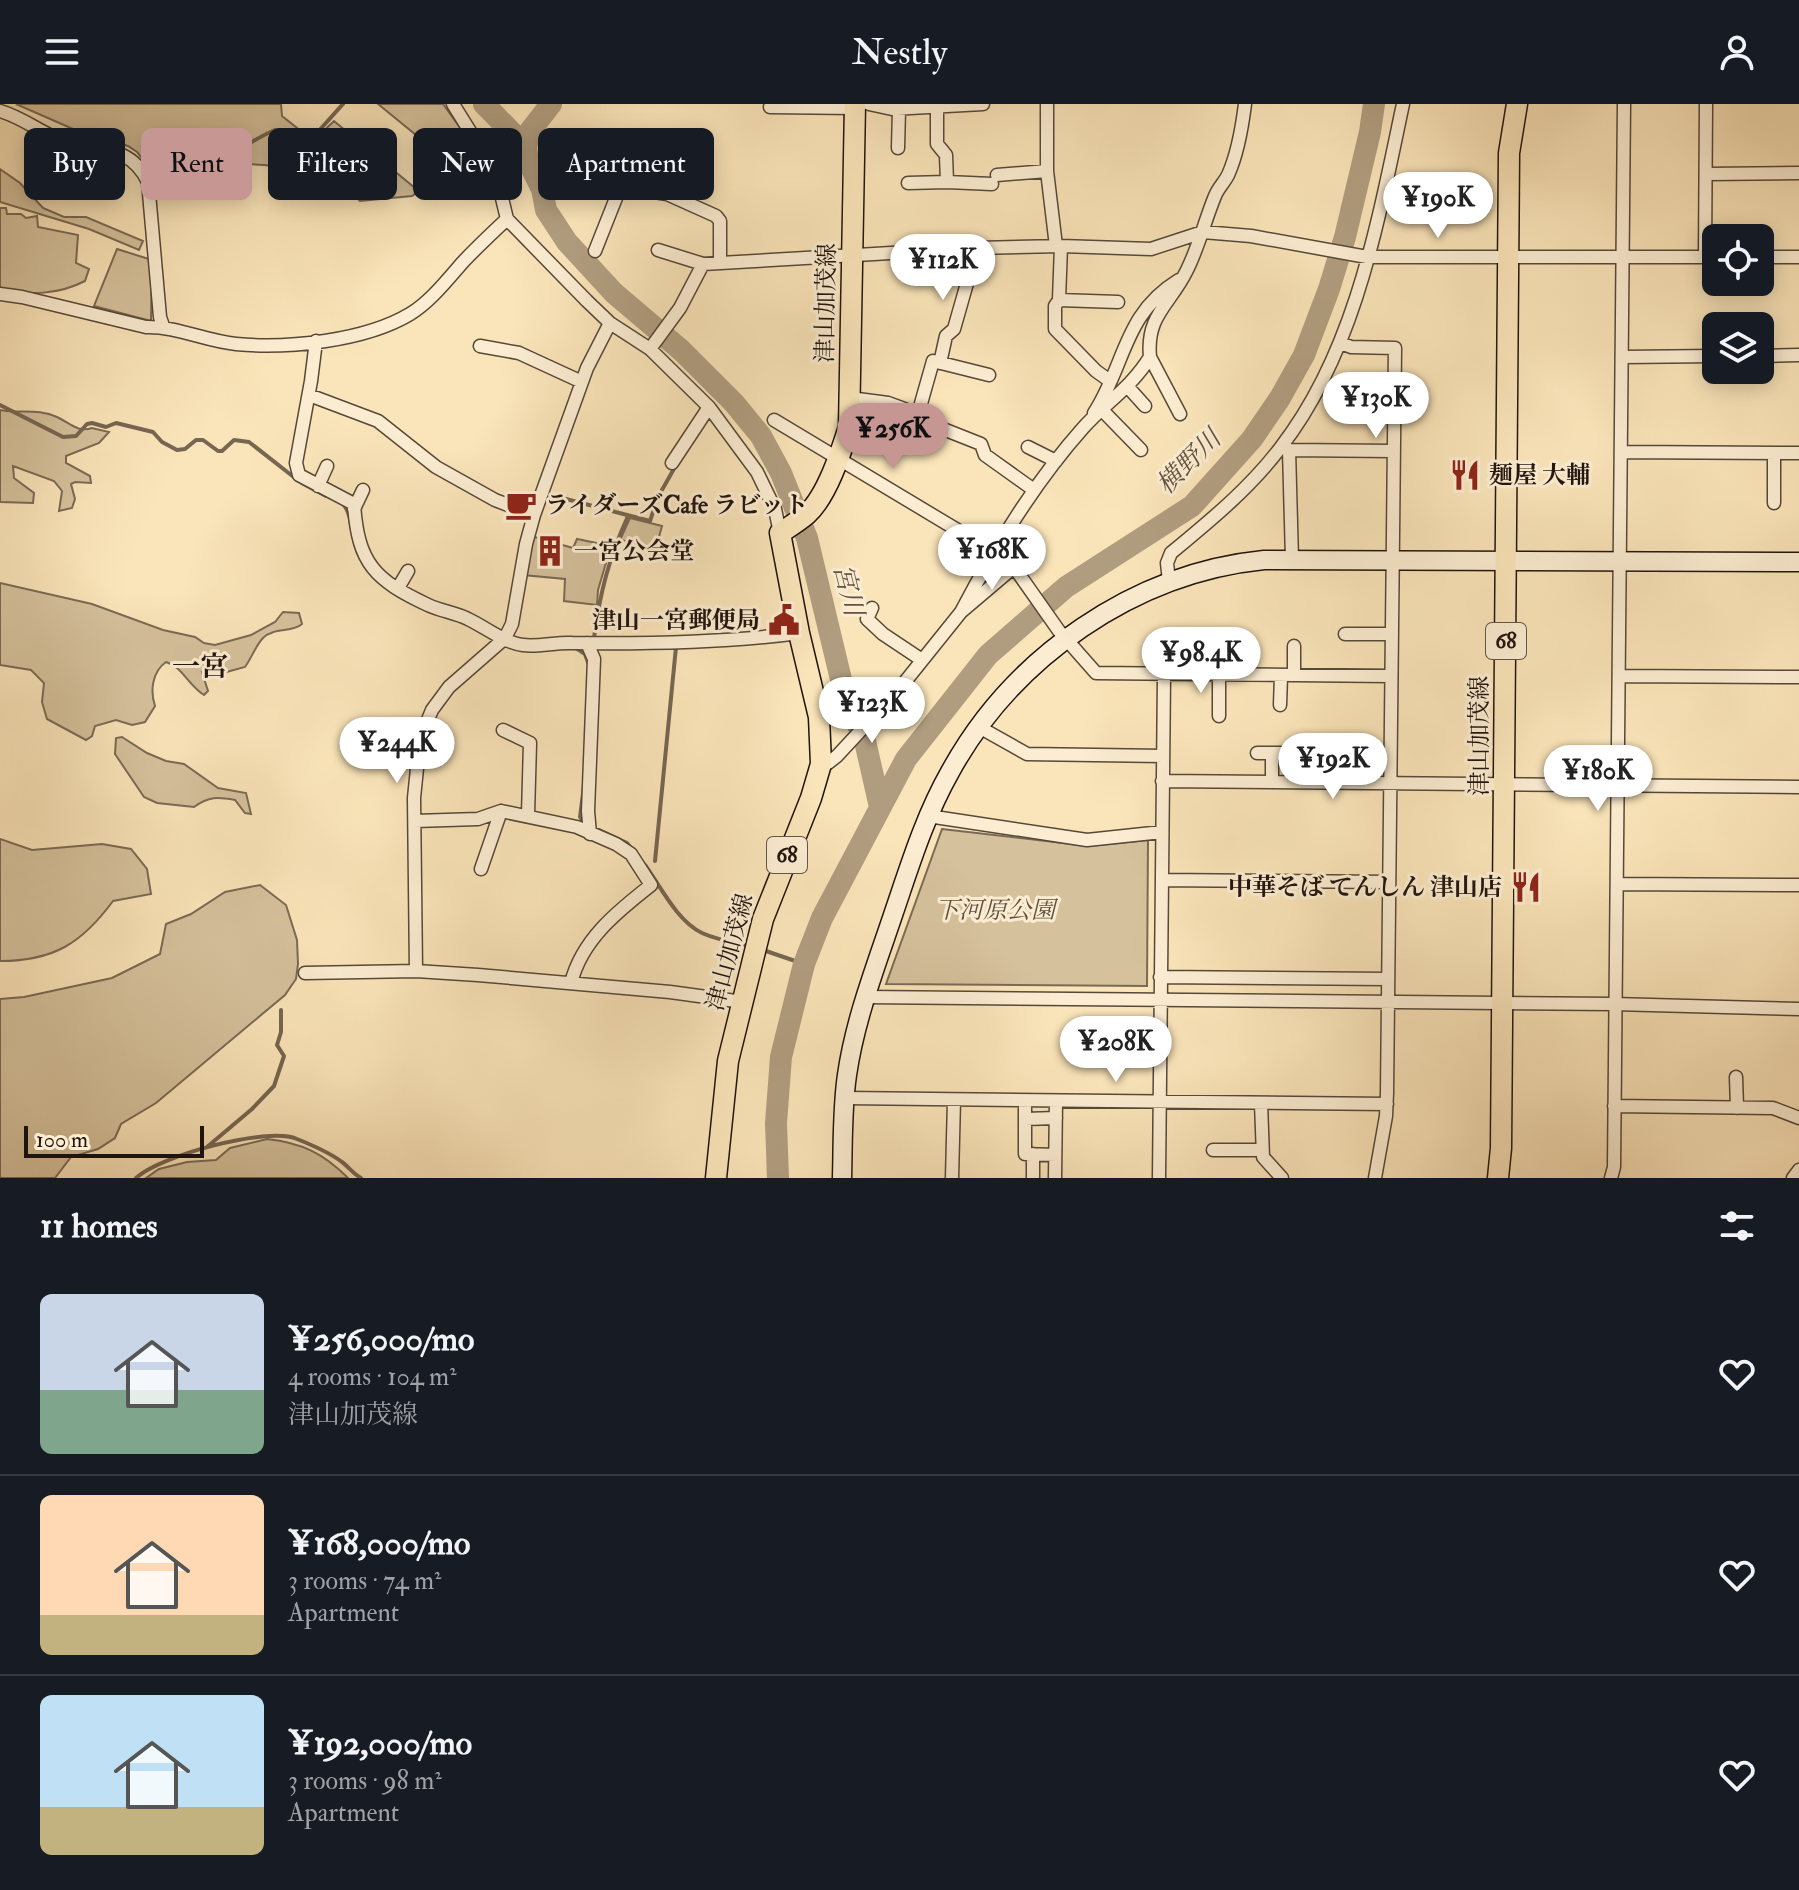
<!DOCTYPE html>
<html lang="en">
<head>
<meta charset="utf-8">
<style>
  body { margin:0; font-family:"IM FELL Double Pica","Noto Serif JP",serif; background:#20242c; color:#f1f3f6; height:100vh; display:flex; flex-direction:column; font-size:30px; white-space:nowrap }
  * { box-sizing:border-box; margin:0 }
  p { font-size:26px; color:#9ea1a6 }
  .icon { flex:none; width:44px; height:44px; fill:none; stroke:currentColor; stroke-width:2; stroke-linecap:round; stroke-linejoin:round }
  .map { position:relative; height:1074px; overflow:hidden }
  .panel { display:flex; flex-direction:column; background:#171b24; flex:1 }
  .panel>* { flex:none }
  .guide { position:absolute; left:24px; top:24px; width:800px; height:72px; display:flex; gap:16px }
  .tools { position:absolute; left:1702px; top:120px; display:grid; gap:16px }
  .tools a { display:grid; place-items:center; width:72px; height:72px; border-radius:12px; background:#171b24; box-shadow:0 4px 20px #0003; font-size:40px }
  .scale { position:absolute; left:24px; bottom:20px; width:180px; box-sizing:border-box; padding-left:8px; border:4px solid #20140e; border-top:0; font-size:22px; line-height:28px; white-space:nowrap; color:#20140e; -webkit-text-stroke:6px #fcedd2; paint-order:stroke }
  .price { position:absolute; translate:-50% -68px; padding:0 18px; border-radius:28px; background:#fff; color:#222; font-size:26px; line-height:52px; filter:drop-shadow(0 2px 4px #0008) }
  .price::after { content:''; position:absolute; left:50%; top:48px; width:24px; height:18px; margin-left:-12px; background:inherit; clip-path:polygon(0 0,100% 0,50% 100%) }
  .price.active { background:#c59692; color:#111 }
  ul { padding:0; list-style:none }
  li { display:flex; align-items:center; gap:24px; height:200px; padding:0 40px }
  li+li { border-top:2px solid #363941 }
  li span { display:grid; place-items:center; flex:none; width:224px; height:160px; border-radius:12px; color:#555 }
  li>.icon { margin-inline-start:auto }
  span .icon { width:96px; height:96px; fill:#fffc; stroke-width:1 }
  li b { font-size:34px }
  h2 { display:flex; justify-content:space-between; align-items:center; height:96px; padding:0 40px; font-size:34px }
  .chip { padding:0 28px; border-radius:12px; background:#171b24; box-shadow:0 4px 20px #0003; font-size:28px; line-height:72px }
  .chip.active { background:#c59692; color:#111 }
  header { display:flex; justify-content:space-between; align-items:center; height:104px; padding:0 40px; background:#171b24; font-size:36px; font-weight:600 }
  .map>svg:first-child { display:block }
  .green { fill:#d5c19c; stroke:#7a6a55; stroke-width:2 }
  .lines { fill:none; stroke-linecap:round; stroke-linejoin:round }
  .stream { stroke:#766652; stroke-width:4 }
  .river { stroke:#b09d7f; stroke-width:22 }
  .street-casing { stroke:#564839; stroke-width:15 }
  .secondary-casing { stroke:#20140e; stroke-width:21 }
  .primary-casing { stroke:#20140e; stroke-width:23 }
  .street { stroke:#fcedd2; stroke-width:12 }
  .secondary { stroke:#fcedd2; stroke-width:18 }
  .primary { stroke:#fae4b9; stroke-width:20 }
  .labels { text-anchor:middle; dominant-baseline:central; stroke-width:6; stroke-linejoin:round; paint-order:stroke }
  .shield { fill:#fcedd2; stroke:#625549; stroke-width:2 }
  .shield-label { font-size:22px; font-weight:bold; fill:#20140e }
  .street-label { font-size:24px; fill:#20140e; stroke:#fcedd2 }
  .poi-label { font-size:24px; font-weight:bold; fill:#20140e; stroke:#fcedd2; text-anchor:start }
  .park-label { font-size:24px; font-style:italic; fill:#5f5140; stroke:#fcedd2 }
  .water-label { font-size:26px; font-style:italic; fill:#615241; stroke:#fcedd2 }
  .quarter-label { font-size:28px; font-weight:bold; fill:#20140e; stroke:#fcedd2 }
</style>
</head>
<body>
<header><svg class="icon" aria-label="menu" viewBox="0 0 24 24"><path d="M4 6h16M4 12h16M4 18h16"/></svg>Nestly<svg class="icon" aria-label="person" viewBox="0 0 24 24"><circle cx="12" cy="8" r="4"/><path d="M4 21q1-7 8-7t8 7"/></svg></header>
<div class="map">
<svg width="1799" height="1074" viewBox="0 0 1799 1074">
  <rect width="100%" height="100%" fill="#fae4b9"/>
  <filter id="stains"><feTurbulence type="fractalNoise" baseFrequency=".0025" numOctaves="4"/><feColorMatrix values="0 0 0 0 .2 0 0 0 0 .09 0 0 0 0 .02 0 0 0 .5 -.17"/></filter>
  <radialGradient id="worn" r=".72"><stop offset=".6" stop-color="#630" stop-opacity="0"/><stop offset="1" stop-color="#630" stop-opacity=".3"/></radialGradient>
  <path class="green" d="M16 0H281L282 12 311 35H315L334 17 415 84 416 89 412 92 360 97 328 69 264 61 227 59 216 62 181 79 171 80 157 73 137 48 128 42 73 25Z
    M378 0H443C457 20 491 61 488 85H483L480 70 465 57 454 62Z
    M0 65 20 79 43 104 64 113H86L143 137 139 146 89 125 0 98Z
    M0 104H6L7 110H21L26 114 37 112 38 123 78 131 76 159 89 165 85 177C58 191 30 191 0 186Z
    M117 145 152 156 151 217 94 202Z
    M0 306C19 310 38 304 57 313 70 319 78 329 92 324L109 328 99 339 66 352V359L90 372 91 379 75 378 71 380 75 395 72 404 59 407 62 387 54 377 13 362 14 374 34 389 33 399 0 398Z
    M630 414 662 422 656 444 620 436Z
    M531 432 573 444 577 435 611 442 598 486 597 501 564 497 565 475 523 471Z
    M0 479 92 500 163 526 195 533 204 539 215 541 251 531 275 518 283 508 299 509 302 520C292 529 274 523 263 534 256 541 251 555 245 563L223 569 202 568 208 587 204 591C187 580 183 563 166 558 152 568 150 587 155 602L145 618 132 621 116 616 95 622 92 632 86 636 47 615 42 598 44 579 31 566 0 561Z
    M122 633 147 649 166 657 184 660 218 684 246 689 251 710 245 709 235 696C218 693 209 692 194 703L157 699 144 693 115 650 116 634Z
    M942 725 1088 742 1148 736 1147 882 886 880Z
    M0 735 32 746 102 740 131 745 147 765 151 790 113 797C82 839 54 857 0 857Z
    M260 781 286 801 297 836 298 860 296 875 285 891 156 999 121 1020 115 1034 98 1045 71 1053 55 1074H0V895L24 893 112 874 160 850 166 820 191 810 225 788Z
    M267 1035C302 1039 323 1049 348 1074H146L159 1065 187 1058 216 1056 230 1044Z"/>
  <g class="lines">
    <path class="stream" d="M152 75C187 89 241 39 275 26L287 27 302 40H307L343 0
      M0 301 63 333 76 332 87 320 92 319 106 323 116 319 153 328 162 338 177 346 185 345 196 336H203L218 347H222L234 336 249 338 295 374
      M302 379 326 392
      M548 387 547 390 650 417 658 393 675 363
      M342 399C354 410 350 436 360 453
      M594 534C600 488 609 454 628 412
      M576 544 585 550 589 561
      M584 682 580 713 586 722
      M599 726 627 739 632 745
      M655 757 676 543
      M645 761C661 783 677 817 702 829 715 835 731 838 745 841
      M766 847 804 860
      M207 1043 252 1005 274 982 284 952 277 941 281 928V906
      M136 1074C159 1052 267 1022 297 1035 312 1041 329 1048 342 1058 349 1063 353 1070 361 1074"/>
    <path class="river" d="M484 0 526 43 528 57 542 85 546 106 567 138 614 189 681 246 734 299 761 332 781 369 807 434 845 592 865 637 880 703
      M526 43 530 27 551 0
      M778 1074 776 1019 781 953 804 860 822 814 906 655 988 551 1066 483 1192 402 1252 335 1280 294 1304 251 1329 185 1345 133 1370 28 1374 0"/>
    <defs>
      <path id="street" d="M453 0 496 69 507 115 587 197 610 219 650 245 709 303 757 368 775 405 780 429
        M869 0 892 5 983 0
        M1047 0V67L1056 142
        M770 3 855 4
        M0 7C21 13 37 26 56 34 90 47 130 38 148 78L160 213 163 222
        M898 44 899 5
        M1706 70 1799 69
        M997 71 1047 67
        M947 78 992 80
        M908 79 947 78 946 51 937 40V2
        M1061 142 1059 196 1055 202V225L1096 267 1110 277
        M658 146 703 160
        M595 147 618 89 623 83 667 90 716 112 720 117V158
        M1705 153 1706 0
        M1760 153H1799
        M0 190 22 193 146 223C176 222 205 237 236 240 287 245 365 237 410 210 431 197 447 176 463 158 477 143 492 129 507 115
        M1059 196 1118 198
        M316 237 311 277 296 359 299 371 354 400C358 460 375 476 428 501 441 507 456 509 468 515 485 523 505 539 523 541 539 543 556 538 572 539 647 540 724 539 799 529
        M1341 239 1351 243 1395 244 1387 989 1386 1012 1375 1074
        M480 242 519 249 582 278
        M650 245 680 204 703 160 977 144 1061 142 1151 145 1203 128 1251 132 1367 153H1716
        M1760 252 1799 251
        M1150 253 1180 310
        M1623 253 1716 252
        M940 259 946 232 954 225 977 144
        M1127 282 1145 302
        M309 291 378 317 436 363 495 396 534 411
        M850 294 888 299 918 310 933 321 981 340 985 351 1034 386
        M1103 307 1141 346
        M1094 309C1126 260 1123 210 1179 176
        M918 310 933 257 989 271
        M774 316 994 448 1014 463 1059 527 1096 569 1391 572
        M1282 342 1289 346 1394 347
        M1028 343 1056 357
        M1289 346 1292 455
        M1622 348 1799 349
        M1774 349V399
        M672 359 709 303
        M318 382 327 362
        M354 405 363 386
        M1169 477 1167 459 1171 449C1211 416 1250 384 1281 343 1356 246 1378 117 1403 0
        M398 484 408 467
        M872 504 867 515 883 530 922 556
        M961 508C995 443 1034 379 1083 324 1105 299 1131 284 1150 253 1146 211 1170 201 1187 166 1199 142 1205 116 1215 92 1218 84 1224 79 1228 71 1238 49 1242 24 1245 0
        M1345 530H1392
        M587 539 594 555 588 707 590 730
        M1294 571V542
        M1619 572 1799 573
        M1280 601 1281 572
        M1219 612V571
        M979 623 1027 650 1163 652
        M503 626 530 639 528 711
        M1257 649H1286
        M1272 649V678
        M821 660 828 659 837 652 900 584 961 508 1014 463
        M1162 677 1799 683
        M928 712 1087 736 1162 728
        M415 717 478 715 501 707 577 723 616 740 631 750 651 781C618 807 582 835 571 879
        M481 765 501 707
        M1162 776 1389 778
        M1617 780 1799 781
        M416 867 414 694 420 635 432 606 449 583 505 534 512 520 526 440 534 411 587 264 610 219
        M305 869 416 867 478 871 670 888 743 898
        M1160 873 1388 875
        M866 893 1614 900 1799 905
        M1736 973 1737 1004
        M845 994 1387 1000
        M1025 997V1050L1055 1051
        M1261 999 1263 1053 1282 1074
        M1614 1002 1773 1004 1799 1014
        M1025 1015 1056 1014
        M1213 1046H1261
        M1033 1050V1074
        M952 1074 954 996
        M1055 1074 1056 997
        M1159 1074 1164 571
        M1611 1074 1614 1063 1624 0
        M1793 1074 1799 1066"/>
      <path id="secondary" d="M842 1074C843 1040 842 1005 847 971 855 915 876 862 894 808 910 761 925 712 950 668 1013 553 1134 469 1264 456L1799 458"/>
      <path id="primary" d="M716 1074 728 957 763 815 811 694 821 660 819 613 799 529 780 429C789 423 799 417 807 410 827 392 841 348 849 323L855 0
        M1498 1074 1501 1044 1509 49 1517 0"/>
    </defs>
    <use href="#street" class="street-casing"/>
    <use href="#secondary" class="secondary-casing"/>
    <use href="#primary" class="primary-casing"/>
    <use href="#street" class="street"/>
    <use href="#secondary" class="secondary"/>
    <use href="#primary" class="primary"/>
  </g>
  <defs>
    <symbol id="restaurant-bare" viewBox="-9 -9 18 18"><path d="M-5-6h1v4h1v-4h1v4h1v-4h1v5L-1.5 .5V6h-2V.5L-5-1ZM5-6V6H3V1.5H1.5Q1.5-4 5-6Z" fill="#8f2418" stroke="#fcedd2" stroke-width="2.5" paint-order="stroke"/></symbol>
    <symbol id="cafe-bare" viewBox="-9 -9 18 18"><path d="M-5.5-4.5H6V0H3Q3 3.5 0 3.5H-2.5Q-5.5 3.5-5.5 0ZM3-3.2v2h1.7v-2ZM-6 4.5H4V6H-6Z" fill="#8f2418" stroke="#fcedd2" stroke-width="2.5" paint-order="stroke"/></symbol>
    <symbol id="building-bare" viewBox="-9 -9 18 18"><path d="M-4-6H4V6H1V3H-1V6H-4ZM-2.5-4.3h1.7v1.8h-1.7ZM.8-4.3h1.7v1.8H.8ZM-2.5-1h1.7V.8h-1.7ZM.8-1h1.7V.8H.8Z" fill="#8f2418" stroke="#fcedd2" stroke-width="2.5" paint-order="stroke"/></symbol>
    <symbol id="civic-bare" viewBox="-9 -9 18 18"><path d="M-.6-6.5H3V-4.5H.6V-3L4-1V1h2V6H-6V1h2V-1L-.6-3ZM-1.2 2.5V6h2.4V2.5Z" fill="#8f2418" stroke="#fcedd2" stroke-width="2.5" paint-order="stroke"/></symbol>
  </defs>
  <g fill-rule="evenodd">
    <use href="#restaurant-bare" x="1443" y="349" width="44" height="44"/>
    <use href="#cafe-bare" x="499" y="379" width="44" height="44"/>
    <use href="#building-bare" x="528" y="425" width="44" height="44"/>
    <use href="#civic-bare" x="762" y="494" width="44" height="44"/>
    <use href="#restaurant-bare" x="1504" y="761" width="44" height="44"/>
  </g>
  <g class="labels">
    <g class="shield">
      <rect x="1486" y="519" width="40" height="36" rx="6"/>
      <rect x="767" y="733" width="40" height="36" rx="6"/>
    </g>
    <g class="shield-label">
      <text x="1506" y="537">68</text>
      <text x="787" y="751">68</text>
    </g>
    <g class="street-label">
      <text transform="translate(826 199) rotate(-89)">津山加茂線</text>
      <text transform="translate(1479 632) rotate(-90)">津山加茂線</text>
      <text transform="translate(730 848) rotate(-75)">津山加茂線</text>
    </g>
    <g class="poi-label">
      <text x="1489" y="371">麺屋 大輔</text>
      <text x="545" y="401">ライダーズCafe ラビット</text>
      <text x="574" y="447">一宮公会堂</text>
      <text x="760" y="516" text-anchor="end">津山一宮郵便局</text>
      <text x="1502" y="783" text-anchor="end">中華そば てんしん 津山店</text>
    </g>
    <g class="park-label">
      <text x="995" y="806">下河原公園</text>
    </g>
    <g class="water-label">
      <text transform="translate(1189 358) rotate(-45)">横野川</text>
      <text transform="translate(848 486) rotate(76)">宮川</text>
    </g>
    <g class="quarter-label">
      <text x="200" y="563">一宮</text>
    </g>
  </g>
  <rect width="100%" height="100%" filter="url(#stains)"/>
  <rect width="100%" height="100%" fill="url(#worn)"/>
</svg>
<div class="tools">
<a><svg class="icon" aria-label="locate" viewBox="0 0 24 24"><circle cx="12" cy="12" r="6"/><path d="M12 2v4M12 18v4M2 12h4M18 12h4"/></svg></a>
<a><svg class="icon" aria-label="layers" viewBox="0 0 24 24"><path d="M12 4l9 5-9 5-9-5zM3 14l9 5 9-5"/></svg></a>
</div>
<div class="scale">100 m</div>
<b class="price" style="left:1438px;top:136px">¥190K</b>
<b class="price" style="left:943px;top:198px">¥112K</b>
<b class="price" style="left:1376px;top:336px">¥130K</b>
<b class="price active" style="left:893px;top:367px">¥256K</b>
<b class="price" style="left:992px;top:488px">¥168K</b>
<b class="price" style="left:1201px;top:591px">¥98.4K</b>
<b class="price" style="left:872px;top:641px">¥123K</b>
<b class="price" style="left:397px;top:681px">¥244K</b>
<b class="price" style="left:1333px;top:697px">¥192K</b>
<b class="price" style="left:1598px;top:709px">¥180K</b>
<b class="price" style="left:1116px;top:980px">¥208K</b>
<div class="guide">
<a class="chip">Buy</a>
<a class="chip active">Rent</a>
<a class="chip">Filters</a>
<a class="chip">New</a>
<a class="chip">Apartment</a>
</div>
</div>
<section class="panel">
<h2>11 homes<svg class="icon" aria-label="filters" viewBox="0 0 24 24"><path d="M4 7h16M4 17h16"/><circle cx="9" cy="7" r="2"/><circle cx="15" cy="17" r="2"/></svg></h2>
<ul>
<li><span style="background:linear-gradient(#c9d6e8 60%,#7fa58c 0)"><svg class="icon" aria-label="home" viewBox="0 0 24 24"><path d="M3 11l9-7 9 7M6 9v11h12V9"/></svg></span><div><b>¥256,000/mo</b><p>4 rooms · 104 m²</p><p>津山加茂線</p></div><svg class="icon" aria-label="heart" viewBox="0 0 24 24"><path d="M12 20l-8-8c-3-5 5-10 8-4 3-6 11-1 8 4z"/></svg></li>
<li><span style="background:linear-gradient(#ffd9b3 75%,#c2b280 0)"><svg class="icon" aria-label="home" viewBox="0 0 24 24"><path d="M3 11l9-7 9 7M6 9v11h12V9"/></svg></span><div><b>¥168,000/mo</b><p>3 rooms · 74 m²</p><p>Apartment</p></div><svg class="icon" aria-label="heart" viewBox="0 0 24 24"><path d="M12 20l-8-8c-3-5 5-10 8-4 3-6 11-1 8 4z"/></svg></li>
<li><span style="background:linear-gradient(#bfe0f5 70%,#c2b280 0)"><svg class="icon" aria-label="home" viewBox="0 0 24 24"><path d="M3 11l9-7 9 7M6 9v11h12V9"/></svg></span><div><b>¥192,000/mo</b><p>3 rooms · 98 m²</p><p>Apartment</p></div><svg class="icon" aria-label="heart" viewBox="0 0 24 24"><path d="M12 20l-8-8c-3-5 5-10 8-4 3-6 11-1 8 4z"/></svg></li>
</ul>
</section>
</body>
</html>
